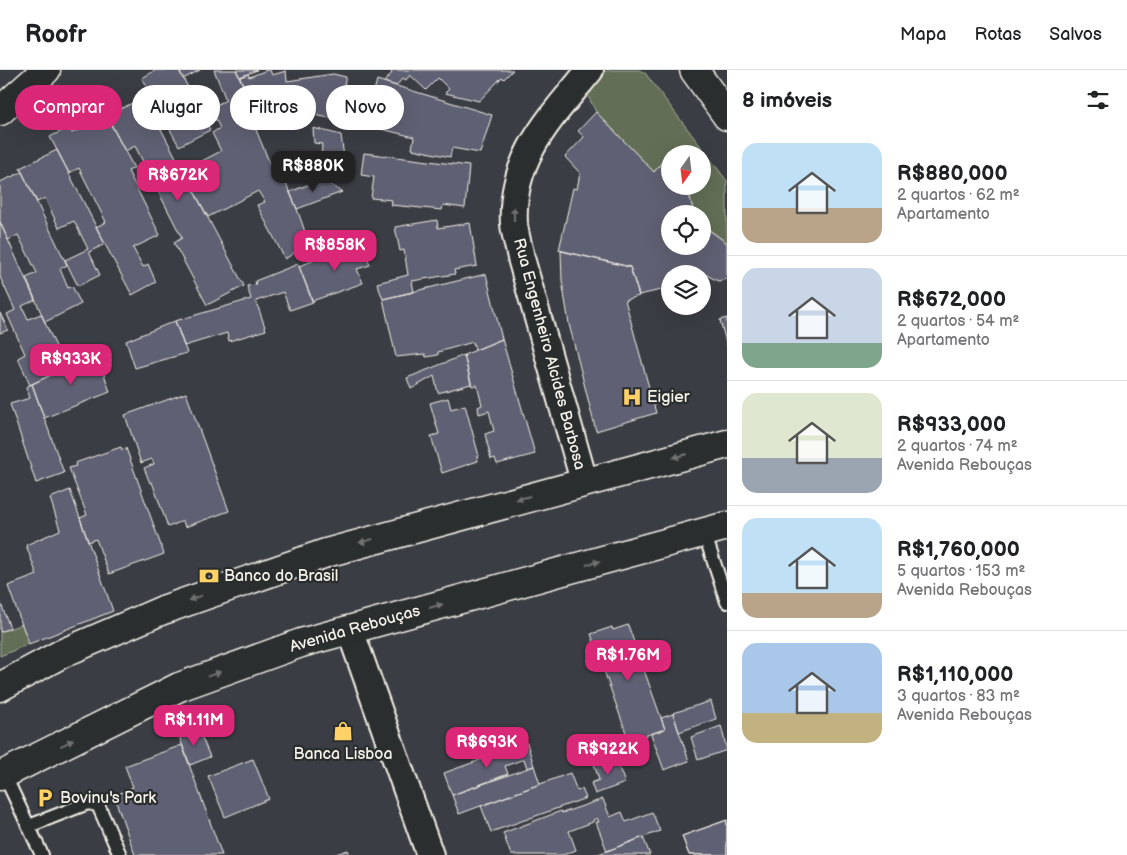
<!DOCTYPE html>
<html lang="pt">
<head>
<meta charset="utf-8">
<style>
  body { margin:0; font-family:"Balsamiq Sans",sans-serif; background:#f6f6f6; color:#202124; height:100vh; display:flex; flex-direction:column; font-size:19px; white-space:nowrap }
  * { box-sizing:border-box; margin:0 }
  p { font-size:16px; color:#757577 }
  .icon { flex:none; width:28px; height:28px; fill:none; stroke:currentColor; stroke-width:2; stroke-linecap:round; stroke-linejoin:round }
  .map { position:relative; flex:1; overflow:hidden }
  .details { display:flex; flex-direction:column; background:#fff; width:400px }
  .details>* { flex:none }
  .hud { position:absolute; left:15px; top:15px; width:475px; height:45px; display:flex; gap:10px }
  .needle { width:32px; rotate:194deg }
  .fabs { position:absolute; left:661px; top:75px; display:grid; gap:10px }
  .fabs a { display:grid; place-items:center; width:50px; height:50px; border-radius:50%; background:#fff; box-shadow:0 5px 20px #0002; font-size:25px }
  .price { position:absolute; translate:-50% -42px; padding:0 11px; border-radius:10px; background:#db2777; color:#fff; font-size:16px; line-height:32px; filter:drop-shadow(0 1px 2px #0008) }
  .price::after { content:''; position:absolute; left:50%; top:30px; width:15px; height:11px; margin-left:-8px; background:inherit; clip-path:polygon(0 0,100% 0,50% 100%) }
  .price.selected { background:#222; color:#fff }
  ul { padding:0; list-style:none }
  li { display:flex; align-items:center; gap:15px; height:125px; padding:0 15px }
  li+li { border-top:1px solid #e0e0e0 }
  li span { display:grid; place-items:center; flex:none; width:140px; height:100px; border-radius:15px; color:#555 }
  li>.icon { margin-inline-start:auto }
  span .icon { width:60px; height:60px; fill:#fffc; stroke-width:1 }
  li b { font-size:21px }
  h2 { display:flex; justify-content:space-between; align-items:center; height:60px; padding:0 15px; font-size:21px }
  .pill { padding:0 18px; border-radius:22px; background:#fff; box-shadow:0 5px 20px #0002; font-size:18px; line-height:45px }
  .pill.selected { background:#db2777; color:#fff }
  header { display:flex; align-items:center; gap:30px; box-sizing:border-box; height:70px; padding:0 25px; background:#fff; border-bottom:1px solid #e0e0e0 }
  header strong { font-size:24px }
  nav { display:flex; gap:28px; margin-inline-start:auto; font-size:18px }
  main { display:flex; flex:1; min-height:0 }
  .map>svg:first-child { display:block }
  .green { fill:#626e55; stroke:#abb09e }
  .building { fill:#5e6173; stroke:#f4f1e8 }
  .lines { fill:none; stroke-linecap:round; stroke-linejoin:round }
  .service-casing { stroke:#f4f1e8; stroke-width:16 }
  .minor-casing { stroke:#f4f1e8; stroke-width:30 }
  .tertiary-casing { stroke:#f4f1e8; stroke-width:31 }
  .primary-casing { stroke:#f4f1e8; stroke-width:31 }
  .service { stroke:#2a2d2e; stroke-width:12 }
  .minor { stroke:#2a2d2e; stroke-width:26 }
  .tertiary { stroke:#2a2d2e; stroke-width:28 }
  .primary { stroke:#2a2d2e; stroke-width:28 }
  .oneway { fill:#71726f }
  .labels { text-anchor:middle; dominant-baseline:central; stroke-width:4.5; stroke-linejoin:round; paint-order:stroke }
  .street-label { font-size:16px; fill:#f4f1e8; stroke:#2a2d2e }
  .poi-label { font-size:16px; fill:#f4f1e8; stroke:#2a2d2e; text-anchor:start }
</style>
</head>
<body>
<header>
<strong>Roofr</strong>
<nav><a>Mapa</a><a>Rotas</a><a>Salvos</a></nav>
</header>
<main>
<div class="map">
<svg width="727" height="785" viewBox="0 0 727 785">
  <rect width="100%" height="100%" fill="#3a3d43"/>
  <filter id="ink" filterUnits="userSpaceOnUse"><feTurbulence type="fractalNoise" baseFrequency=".02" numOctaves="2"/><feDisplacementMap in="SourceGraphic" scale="10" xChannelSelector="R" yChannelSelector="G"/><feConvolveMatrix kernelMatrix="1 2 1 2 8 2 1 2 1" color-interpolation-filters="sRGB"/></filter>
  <g filter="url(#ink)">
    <path class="green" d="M608 0H639L645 3 727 111V173L703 155 702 144H694L687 116H702V84H670V98L663 91 654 102 596 42 584 18Z
      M22 554 29 574 0 586V562Z"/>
    <path class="building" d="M156 0H179L210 60 179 76 142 8Z
      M179 0H200L183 9Z
      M214 0H236L248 26 235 33 246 54 252 50 277 111 283 107 297 139 309 173 285 189 257 135 265 132 258 121 208 147 183 101 221 81 212 63 220 58 210 38 226 30Z
      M236 0H257L240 7Z
      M267 0H270L272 5 286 1 287 11 333 4 346 7 335 49 282 39 258 49 240 7 248 4 249 7Z
      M389 0H513L504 9 502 7 479 31 445 23 449 19 438 8 426 20 410 5 406 10 403 8 396 16 384 12 392 3Z
      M377 10 492 45 480 83 452 78 450 87 412 79 414 67 365 55Z
      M144 27 244 216 207 235 174 173 182 168 135 76 125 81 107 46Z
      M103 40 134 98 128 101 160 165 133 178 143 197 148 194 156 212 132 225 96 157 106 152 79 98 69 103 50 67 69 57 72 63 94 53 91 46Z
      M596 42 654 102 663 91 670 98V116H687L694 144H670V176H702V155L727 173V209L718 211 695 199 693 204H670V218L639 225 630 197 559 180 573 118 577 119 580 103 565 87 584 67 578 61Z
      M313 58 341 65 345 95 321 92 322 74 314 73Z
      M57 80 105 174 89 182 100 205 78 216 65 190 88 179 74 151 59 158 45 128 37 132 20 98Z
      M364 83 469 96 465 138 443 135 442 140 391 135 392 130 371 128 374 107 361 105Z
      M22 102 67 195 60 199 68 218 72 216 81 234 45 252 26 208 37 203 18 165 8 170 0 152V112Z
      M322 109 342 122 297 139 290 122Z
      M437 150 438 158 470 153 477 196 454 200 455 204 412 211 414 222 383 229 377 213 408 205 404 180 400 181 395 157Z
      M0 152 35 230 22 236 28 249 41 244 66 298 30 315 18 288 25 284 7 244 15 240 0 207Z
      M362 173 370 195 357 199 363 213 312 231 299 196Z
      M561 181 630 197 639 226 625 230 656 343 596 361 569 254 562 211Z
      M298 194 313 232 290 240 283 222 256 231 266 260 229 271 227 263 184 276 175 251 251 229 247 216 256 215 255 211Z
      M486 204 502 269 475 280 473 272 438 282V285L426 287 425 284 396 287 383 229Z
      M0 243 8 260 0 263Z
      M727 248V276L720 250Z
      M175 251 187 283 135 298 126 271Z
      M502 269 535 384 497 394 495 388 491 389 485 364 494 361 489 341 479 344 478 337 482 335 477 315 472 316 464 285Z
      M97 283 110 322 44 348 32 314Z
      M464 285 471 314 438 323 434 306 411 319 407 308Z
      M32 314 64 403 36 413 10 334 30 328 26 317Z
      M186 323 229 441 185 457 183 451 168 457 152 412 150 413 144 398 154 394 152 389 141 393 125 345Z
      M448 328 451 339 465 335 479 386H477L478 391 442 403 431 366 439 364 430 333Z
      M121 377 122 380 126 378 164 484 109 504 96 469 88 472 80 448 87 445 69 398 76 396 75 393Z
      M70 420 113 541 29 574 8 516 37 505 26 475 60 460 50 428Z
      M0 531 10 558 0 562Z
      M628 555 665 659 629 671 591 564 612 557 613 560Z
      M711 631 716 649 679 662 673 643Z
      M673 644 689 691 664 700 651 664 665 659 661 648Z
      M721 656 727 680 698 690 691 667Z
      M198 658 210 687 190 695 179 666Z
      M527 673 534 696 527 698 524 689 505 696 508 704 452 725 444 703Z
      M182 675 222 785H135L114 726 133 717 125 696Z
      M615 687 625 713 595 724 591 713 599 710 594 694Z
      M253 689 269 729 225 747 208 706Z
      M534 696 540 714 459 744 452 725Z
      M570 703 577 721 582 719 586 728 491 762 481 736Z
      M603 729 610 747 622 742 626 752 652 742 660 761 607 781 596 752H599L597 748 593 750V752L569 761 576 780 563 785H511L503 763 561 741 562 743Z
      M727 750V785H689L682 766Z
      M727 750V785H689L682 766Z
      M643 767 650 785H595L607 781Z
      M348 780 350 785H333Z"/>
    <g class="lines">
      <defs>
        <path id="service" d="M704 462 727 532
          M4 704 42 785
          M29 756 88 733 98 735 120 785"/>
        <path id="minor" d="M584 411 521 188C519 177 515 165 514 154 510 87 551 48 590 0
          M350 560 430 785"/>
        <path id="tertiary" d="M0 41 46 0"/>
        <path id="primary" d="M694 0 727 46
          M0 617 63 583 163 540 326 483 727 374
          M0 706 179 617 301 573 727 456"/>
      </defs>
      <use href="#service" class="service-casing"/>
      <use href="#minor" class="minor-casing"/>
      <use href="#tertiary" class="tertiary-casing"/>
      <use href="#primary" class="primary-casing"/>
      <use href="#service" class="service"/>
      <use href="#minor" class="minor"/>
      <use href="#tertiary" class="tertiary"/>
      <use href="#primary" class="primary"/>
    </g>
    <defs><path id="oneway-solid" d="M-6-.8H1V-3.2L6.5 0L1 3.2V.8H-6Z" transform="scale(1.25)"/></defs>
    <g class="oneway">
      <use href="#oneway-solid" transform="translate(514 144) rotate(-90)"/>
      <use href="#oneway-solid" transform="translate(680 386) rotate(165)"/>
      <use href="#oneway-solid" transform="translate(523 428) rotate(165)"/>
      <use href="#oneway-solid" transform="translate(366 471) rotate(165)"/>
      <use href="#oneway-solid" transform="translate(593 493) rotate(-15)"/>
      <use href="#oneway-solid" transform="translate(195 528) rotate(160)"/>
      <use href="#oneway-solid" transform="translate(436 536) rotate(-15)"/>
      <use href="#oneway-solid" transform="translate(214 604) rotate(-20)"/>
      <use href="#oneway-solid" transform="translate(67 673) rotate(-26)"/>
    </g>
  </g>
  <defs>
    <symbol id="hospital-bare" viewBox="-9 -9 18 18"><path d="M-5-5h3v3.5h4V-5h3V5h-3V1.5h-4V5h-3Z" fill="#ffd166" stroke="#2a2d2e" stroke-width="2.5" paint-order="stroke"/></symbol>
    <symbol id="bank-bare" viewBox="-9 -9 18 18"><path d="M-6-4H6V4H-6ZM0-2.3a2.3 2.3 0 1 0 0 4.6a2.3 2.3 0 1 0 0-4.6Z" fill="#ffd166" stroke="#2a2d2e" stroke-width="2.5" paint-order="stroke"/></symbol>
    <symbol id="shop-bare" viewBox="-9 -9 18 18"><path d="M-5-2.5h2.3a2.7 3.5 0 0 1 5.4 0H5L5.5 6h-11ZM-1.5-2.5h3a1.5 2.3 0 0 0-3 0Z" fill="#ffd166" stroke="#2a2d2e" stroke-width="2.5" paint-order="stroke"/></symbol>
    <symbol id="parking-bare" viewBox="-9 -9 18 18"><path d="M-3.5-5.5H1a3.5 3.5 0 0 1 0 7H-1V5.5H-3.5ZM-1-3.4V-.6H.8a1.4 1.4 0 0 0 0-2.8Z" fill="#ffd166" stroke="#2a2d2e" stroke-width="2.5" paint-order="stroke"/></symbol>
  </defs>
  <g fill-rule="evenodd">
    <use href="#hospital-bare" x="618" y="313" width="28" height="28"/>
    <use href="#bank-bare" x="195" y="492" width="28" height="28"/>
    <use href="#shop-bare" x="329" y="647" width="28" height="28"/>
    <use href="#parking-bare" x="31" y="714" width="28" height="28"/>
  </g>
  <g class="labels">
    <g class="street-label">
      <text transform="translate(549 284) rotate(75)">Rua Engenheiro Alcides Barbosa</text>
      <text transform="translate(355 559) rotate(-16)">Avenida Rebouças</text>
    </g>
    <g class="poi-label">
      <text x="647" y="327">Eigier</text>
      <text x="224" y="506">Banco do Brasil</text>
      <text x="343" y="684" text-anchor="middle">Banca Lisboa</text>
      <text x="60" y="728">Bovinu's Park</text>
    </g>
  </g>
</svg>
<div class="fabs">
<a><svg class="needle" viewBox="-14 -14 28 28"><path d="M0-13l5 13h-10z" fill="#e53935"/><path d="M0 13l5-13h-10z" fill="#757577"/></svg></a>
<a><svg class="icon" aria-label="locate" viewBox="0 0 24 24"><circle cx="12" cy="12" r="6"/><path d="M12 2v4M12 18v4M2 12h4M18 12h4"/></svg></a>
<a><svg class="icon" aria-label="layers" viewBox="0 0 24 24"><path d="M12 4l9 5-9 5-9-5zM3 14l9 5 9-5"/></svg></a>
</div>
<b class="price selected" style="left:313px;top:123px">R$880K</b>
<b class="price" style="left:178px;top:132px">R$672K</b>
<b class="price" style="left:335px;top:202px">R$858K</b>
<b class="price" style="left:71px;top:316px">R$933K</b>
<b class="price" style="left:628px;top:612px">R$1.76M</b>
<b class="price" style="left:194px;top:677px">R$1.11M</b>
<b class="price" style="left:487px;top:699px">R$693K</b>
<b class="price" style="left:608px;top:706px">R$922K</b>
<div class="hud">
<a class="pill selected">Comprar</a>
<a class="pill">Alugar</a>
<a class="pill">Filtros</a>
<a class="pill">Novo</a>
</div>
</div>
<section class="details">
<h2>8 imóveis<svg class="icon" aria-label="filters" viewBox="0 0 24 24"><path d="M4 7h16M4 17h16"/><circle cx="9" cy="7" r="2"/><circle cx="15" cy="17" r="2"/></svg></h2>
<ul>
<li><span style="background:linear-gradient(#bfe0f5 65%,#b9a48a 0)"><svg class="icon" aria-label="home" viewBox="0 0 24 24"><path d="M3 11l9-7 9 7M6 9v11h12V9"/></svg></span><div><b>R$880,000</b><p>2 quartos · 62 m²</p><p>Apartamento</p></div></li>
<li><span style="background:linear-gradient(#c9d6e8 75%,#7fa58c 0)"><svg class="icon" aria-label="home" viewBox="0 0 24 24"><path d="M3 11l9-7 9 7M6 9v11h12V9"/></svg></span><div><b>R$672,000</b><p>2 quartos · 54 m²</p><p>Apartamento</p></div></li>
<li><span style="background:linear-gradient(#dfe7d0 65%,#9aa5b1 0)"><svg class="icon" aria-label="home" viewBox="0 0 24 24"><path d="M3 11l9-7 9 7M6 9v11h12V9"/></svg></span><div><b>R$933,000</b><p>2 quartos · 74 m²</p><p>Avenida Rebouças</p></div></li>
<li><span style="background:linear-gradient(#bfe0f5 75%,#b9a48a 0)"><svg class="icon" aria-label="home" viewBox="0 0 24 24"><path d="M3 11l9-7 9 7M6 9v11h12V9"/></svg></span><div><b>R$1,760,000</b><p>5 quartos · 153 m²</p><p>Avenida Rebouças</p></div></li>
<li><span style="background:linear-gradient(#a9c7e8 70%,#c2b280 0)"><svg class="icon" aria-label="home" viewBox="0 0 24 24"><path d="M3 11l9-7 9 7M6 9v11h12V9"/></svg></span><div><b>R$1,110,000</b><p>3 quartos · 83 m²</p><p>Avenida Rebouças</p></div></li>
</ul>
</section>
</main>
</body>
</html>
